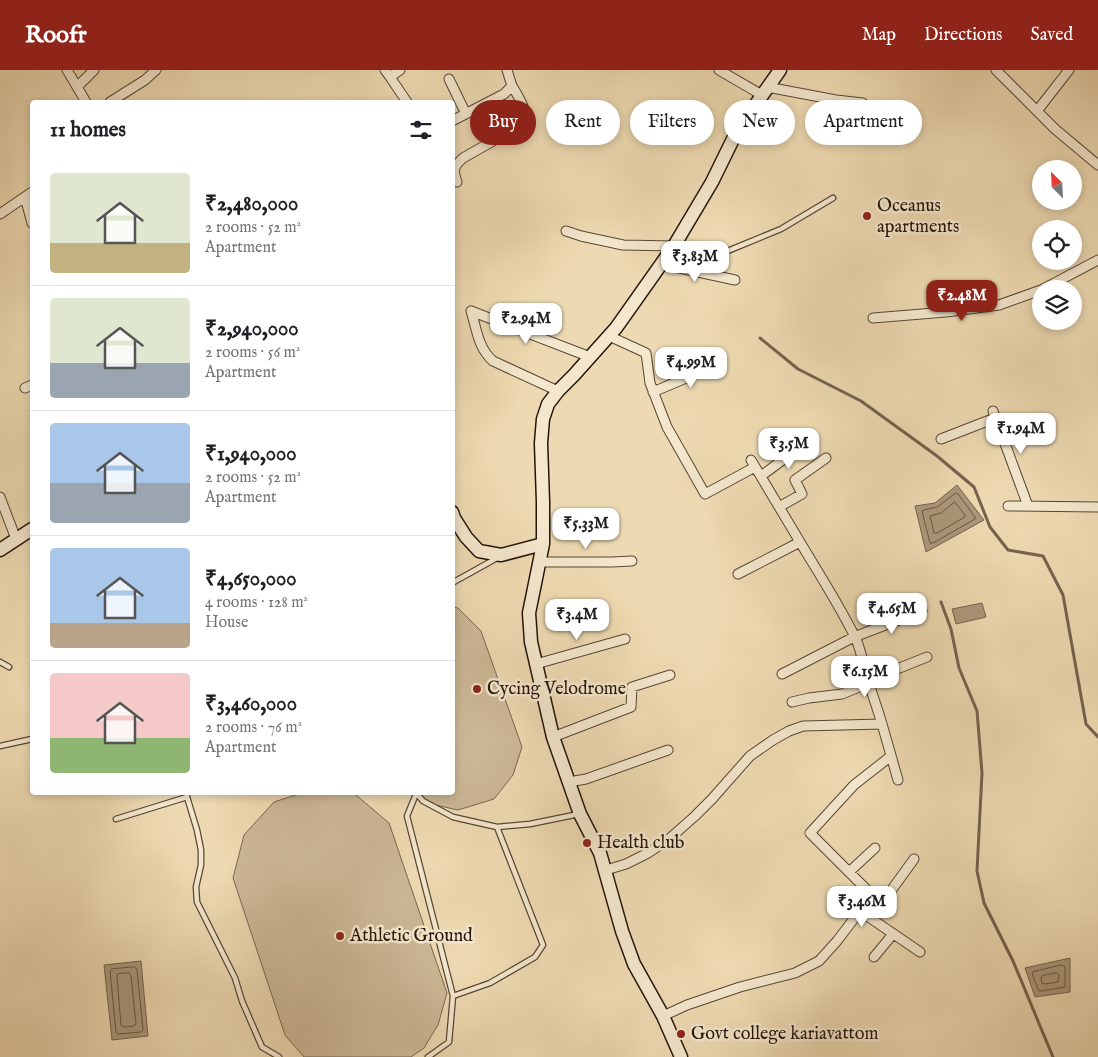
<!DOCTYPE html>
<html lang="en">
<head>
<meta charset="utf-8">
<style>
  body { margin:0; font-family:"IM FELL English",serif; background:#f6f6f6; color:#202124; height:100vh; display:flex; flex-direction:column; font-size:19px; white-space:nowrap }
  * { box-sizing:border-box; margin:0 }
  p { font-size:16px; color:#757577 }
  .icon { flex:none; width:28px; height:28px; fill:none; stroke:currentColor; stroke-width:2; stroke-linecap:round; stroke-linejoin:round }
  .map { position:relative; flex:1; overflow:hidden }
  .sheet { position:absolute; left:30px; top:30px; width:425px; height:695px; display:flex; flex-direction:column; background:#fff; border-radius:5px; box-shadow:0 2px 8px #0003 }
  .sheet>* { flex:none }
  .banner { position:absolute; left:470px; top:30px; width:475px; height:45px; display:flex; gap:10px }
  .needle { width:32px; rotate:336deg }
  .controls { position:absolute; left:1032px; top:90px; display:grid; gap:10px }
  .controls a { display:grid; place-items:center; width:50px; height:50px; border-radius:50%; background:#fff; box-shadow:0 2px 8px #0003; font-size:25px }
  .price { position:absolute; translate:-50% -42px; padding:0 11px; border-radius:10px; background:#fff; color:#222; font-size:16px; line-height:32px; filter:drop-shadow(0 1px 2px #0008) }
  .price::after { content:''; position:absolute; left:50%; top:30px; width:15px; height:11px; margin-left:-8px; background:inherit; clip-path:polygon(0 0,100% 0,50% 100%) }
  .price.active { background:#8f2418; color:#fff }
  ul { padding:0; list-style:none }
  li { display:flex; align-items:center; gap:15px; height:125px; padding:0 20px }
  li+li { border-top:1px solid #e0e0e0 }
  li span { display:grid; place-items:center; flex:none; width:140px; height:100px; border-radius:5px; color:#555 }
  li>.icon { margin-inline-start:auto }
  span .icon { width:60px; height:60px; fill:#fffc; stroke-width:1 }
  li b { font-size:21px }
  h2 { display:flex; justify-content:space-between; align-items:center; height:60px; padding:0 20px; font-size:21px }
  .pill { padding:0 18px; border-radius:22px; background:#fff; box-shadow:0 2px 8px #0003; font-size:18px; line-height:45px }
  .pill.active { background:#8f2418; color:#fff }
  header { display:flex; align-items:center; gap:30px; box-sizing:border-box; height:70px; padding:0 25px; background:#8f2418; color:#fff }
  header strong { font-size:24px }
  nav { display:flex; gap:28px; margin-inline-start:auto; font-size:18px }
  .map>svg:first-child { display:block }
  .green { fill:#ccb896; stroke:#786651 }
  .water { fill:#aa977a; stroke:#75634e }
  .lines { fill:none; stroke-linecap:round; stroke-linejoin:round }
  .shore { stroke:#685643; stroke-width:1 }
  .stream { stroke:#75634e; stroke-width:3 }
  .lane-casing { stroke:#574636; stroke-width:7 }
  .street-casing { stroke:#574636; stroke-width:11 }
  .secondary-casing { stroke:#25140c; stroke-width:15 }
  .lane { stroke:#f4e7cd; stroke-width:4.5 }
  .street { stroke:#f4e7cd; stroke-width:9 }
  .secondary { stroke:#f4e7cd; stroke-width:12 }
  .poi-dot { fill:#8f2418; stroke:#f4e7cd; stroke-width:2 }
  .labels { text-anchor:middle; dominant-baseline:central; stroke-width:5; stroke-linejoin:round; paint-order:stroke }
  .poi-label { font-size:18px; fill:#25140c; stroke:#f4e7cd; text-anchor:start }
</style>
</head>
<body>
<header>
<strong>Roofr</strong>
<nav><a>Map</a><a>Directions</a><a>Saved</a></nav>
</header>
<div class="map">
<svg width="1098" height="987" viewBox="0 0 1098 987">
  <rect width="100%" height="100%" fill="#eedab2"/>
  <filter id="stains"><feTurbulence type="fractalNoise" baseFrequency=".004" numOctaves="4"/><feColorMatrix values="0 0 0 0 .2 0 0 0 0 .09 0 0 0 0 .02 0 0 0 .5 -.17"/></filter>
  <radialGradient id="worn" r=".72"><stop offset=".6" stop-color="#630" stop-opacity="0"/><stop offset="1" stop-color="#630" stop-opacity=".3"/></radialGradient>
  <path class="green" d="M453 537 458 538 481 561 522 677 513 705 494 729 458 740 431 734 415 723 452 722Z
    M305 722H344L356 725 389 753 447 923 438 955 424 978 411 987H304L285 965 233 808 244 765 274 732Z"/>
  <path class="water" d="M957 415 984 450 926 482 915 436 935 433Z
    M982 533 986 547 956 554 952 539Z
    M1070 888V922L1035 927 1025 898Z
    M141 891 148 966 112 970 104 895Z"/>
  <g class="lines">
    <path class="shore" d="M956 423 958 424 975 447V449L933 473H930L922 441 924 440 937 437Z
      M955 432 965 445V447L937 463H934L930 446 941 443Z
      M1062 895 1065 897V917L1041 921H1039L1032 904 1033 902Z
      M134 897 137 899 143 960 141 962 118 964 116 962 110 901 112 899Z
      M129 903 131 906 136 954 134 956 124 957 121 955 117 907 118 904Z
      M1057 903 1059 905 1058 912 1045 914 1042 913 1041 909 1042 906Z"/>
    <path class="stream" d="M760 268 798 299 861 331 937 386 974 417 990 457 1008 480 1043 486 1063 525 1086 654 1098 667
      M941 532 951 559 959 598 977 641 982 703 977 801 984 833 1013 891 1053 987"/>
    <defs>
      <path id="lane" d="M671 186 697 187 730 180 781 159 833 128
        M452 513 497 488
        M0 592 9 597
        M0 676 32 669
        M187 722V727L197 760 201 780V795L196 817 197 832 235 908 242 931 262 977 279 987
        M415 722 423 731 453 747 497 757 530 754 579 744
        M416 724 407 746 453 926 449 972 428 987
        M116 749 187 727
        M453 926 490 913 535 887 543 875 497 757"/>
      <path id="street" d="M67 0 86 32
        M385 0 390 7 400 0
        M507 0 512 16
        M719 0 762 25
        M996 0 1055 59 1098 95
        M390 7 407 32
        M449 9 466 44
        M77 17 94 0
        M767 17 836 30 863 33
        M110 32 145 10 156 0
        M1037 41 1069 0
        M452 51 504 24 512 16C516 22 527 41 526 48 525 52 523 53 521 55L463 88C453 97 453 100 457 112
        M25 127 32 153
        M0 144 32 122
        M566 161 581 166 623 175 674 176
        M661 194 735 210
        M1043 219 1098 190
        M471 241 590 287
        M471 241C477 260 478 278 493 291L558 321
        M873 248 946 242 999 235 1041 220
        M609 266 646 283 650 313 667 357 705 424 755 397
        M25 318 32 315
        M653 322 719 294
        M993 341 1028 436
        M941 369 995 348
        M751 390 800 472
        M761 406 803 375
        M0 427 16 469
        M1008 436 1098 437
        M779 437 802 424 795 410 826 388
        M540 492H612L632 491
        M536 594 625 569
        M782 604 854 567 922 541
        M792 632 809 628 842 624 869 613 897 599 927 587
        M882 654 898 710
        M553 667 631 637 632 617 670 605
        M569 712 586 709 668 680
        M606 800 626 794 648 783 669 769 695 746 712 729 750 686 773 670 789 661 803 656 882 654C878 640 873 627 869 613 864 599 862 583 856 569 840 536 819 504 800 472L738 504
        M849 802 875 778
        M872 825H888L914 789
        M860 841 920 882
        M874 887 893 864
        M663 946 687 935 740 917 795 903 819 891 837 871 872 825 810 763 854 715 891 686"/>
      <path id="secondary" d="M452 442 454 448 466 467 479 481 501 485 543 474
        M0 480 32 459
        M681 987 663 946 634 894 622 861 600 783 580 744 553 667 531 572 529 543 543 474V432L541 373 543 349 548 334 558 321 574 305 616 258 674 176 712 112 737 61 780 0"/>
    </defs>
    <use href="#lane" class="lane-casing"/>
    <use href="#street" class="street-casing"/>
    <use href="#secondary" class="secondary-casing"/>
    <use href="#lane" class="lane"/>
    <use href="#street" class="street"/>
    <use href="#secondary" class="secondary"/>
  </g>
  <g class="poi-dot">
    <circle cx="867" cy="146" r="5"/>
    <circle cx="477" cy="619" r="5"/>
    <circle cx="587" cy="773" r="5"/>
    <circle cx="340" cy="866" r="5"/>
    <circle cx="681" cy="964" r="5"/>
  </g>
  <g class="labels">
    <g class="poi-label">
      <text x="877" y="136">Oceanus<tspan x="877" dy="21">apartments</tspan></text>
      <text x="487" y="619">Cycing Velodrome</text>
      <text x="597" y="773">Health club</text>
      <text x="350" y="866">Athletic Ground</text>
      <text x="691" y="964">Govt college kariavattom</text>
    </g>
  </g>
  <rect width="100%" height="100%" filter="url(#stains)"/>
  <rect width="100%" height="100%" fill="url(#worn)"/>
</svg>
<div class="controls">
<a><svg class="needle" viewBox="-14 -14 28 28"><path d="M0-13l5 13h-10z" fill="#e53935"/><path d="M0 13l5-13h-10z" fill="#757577"/></svg></a>
<a><svg class="icon" aria-label="locate" viewBox="0 0 24 24"><circle cx="12" cy="12" r="6"/><path d="M12 2v4M12 18v4M2 12h4M18 12h4"/></svg></a>
<a><svg class="icon" aria-label="layers" viewBox="0 0 24 24"><path d="M12 4l9 5-9 5-9-5zM3 14l9 5 9-5"/></svg></a>
</div>
<b class="price" style="left:695px;top:213px">₹3.83M</b>
<b class="price active" style="left:962px;top:252px">₹2.48M</b>
<b class="price" style="left:526px;top:275px">₹2.94M</b>
<b class="price" style="left:691px;top:319px">₹4.99M</b>
<b class="price" style="left:1021px;top:385px">₹1.94M</b>
<b class="price" style="left:789px;top:400px">₹3.5M</b>
<b class="price" style="left:586px;top:480px">₹5.33M</b>
<b class="price" style="left:892px;top:565px">₹4.65M</b>
<b class="price" style="left:577px;top:571px">₹3.4M</b>
<b class="price" style="left:865px;top:628px">₹6.15M</b>
<b class="price" style="left:862px;top:858px">₹3.46M</b>
<div class="banner">
<a class="pill active">Buy</a>
<a class="pill">Rent</a>
<a class="pill">Filters</a>
<a class="pill">New</a>
<a class="pill">Apartment</a>
</div>
<section class="sheet">
<h2>11 homes<svg class="icon" aria-label="filters" viewBox="0 0 24 24"><path d="M4 7h16M4 17h16"/><circle cx="9" cy="7" r="2"/><circle cx="15" cy="17" r="2"/></svg></h2>
<ul>
<li><span style="background:linear-gradient(#dfe7d0 70%,#c2b280 0)"><svg class="icon" aria-label="home" viewBox="0 0 24 24"><path d="M3 11l9-7 9 7M6 9v11h12V9"/></svg></span><div><b>₹2,480,000</b><p>2 rooms · 52 m²</p><p>Apartment</p></div></li>
<li><span style="background:linear-gradient(#dfe7d0 65%,#9aa5b1 0)"><svg class="icon" aria-label="home" viewBox="0 0 24 24"><path d="M3 11l9-7 9 7M6 9v11h12V9"/></svg></span><div><b>₹2,940,000</b><p>2 rooms · 56 m²</p><p>Apartment</p></div></li>
<li><span style="background:linear-gradient(#a9c7e8 60%,#9aa5b1 0)"><svg class="icon" aria-label="home" viewBox="0 0 24 24"><path d="M3 11l9-7 9 7M6 9v11h12V9"/></svg></span><div><b>₹1,940,000</b><p>2 rooms · 52 m²</p><p>Apartment</p></div></li>
<li><span style="background:linear-gradient(#a9c7e8 75%,#b9a48a 0)"><svg class="icon" aria-label="home" viewBox="0 0 24 24"><path d="M3 11l9-7 9 7M6 9v11h12V9"/></svg></span><div><b>₹4,650,000</b><p>4 rooms · 128 m²</p><p>House</p></div></li>
<li><span style="background:linear-gradient(#f6c9c9 65%,#8fb573 0)"><svg class="icon" aria-label="home" viewBox="0 0 24 24"><path d="M3 11l9-7 9 7M6 9v11h12V9"/></svg></span><div><b>₹3,460,000</b><p>2 rooms · 76 m²</p><p>Apartment</p></div></li>
</ul>
</section>
</div>
</body>
</html>
